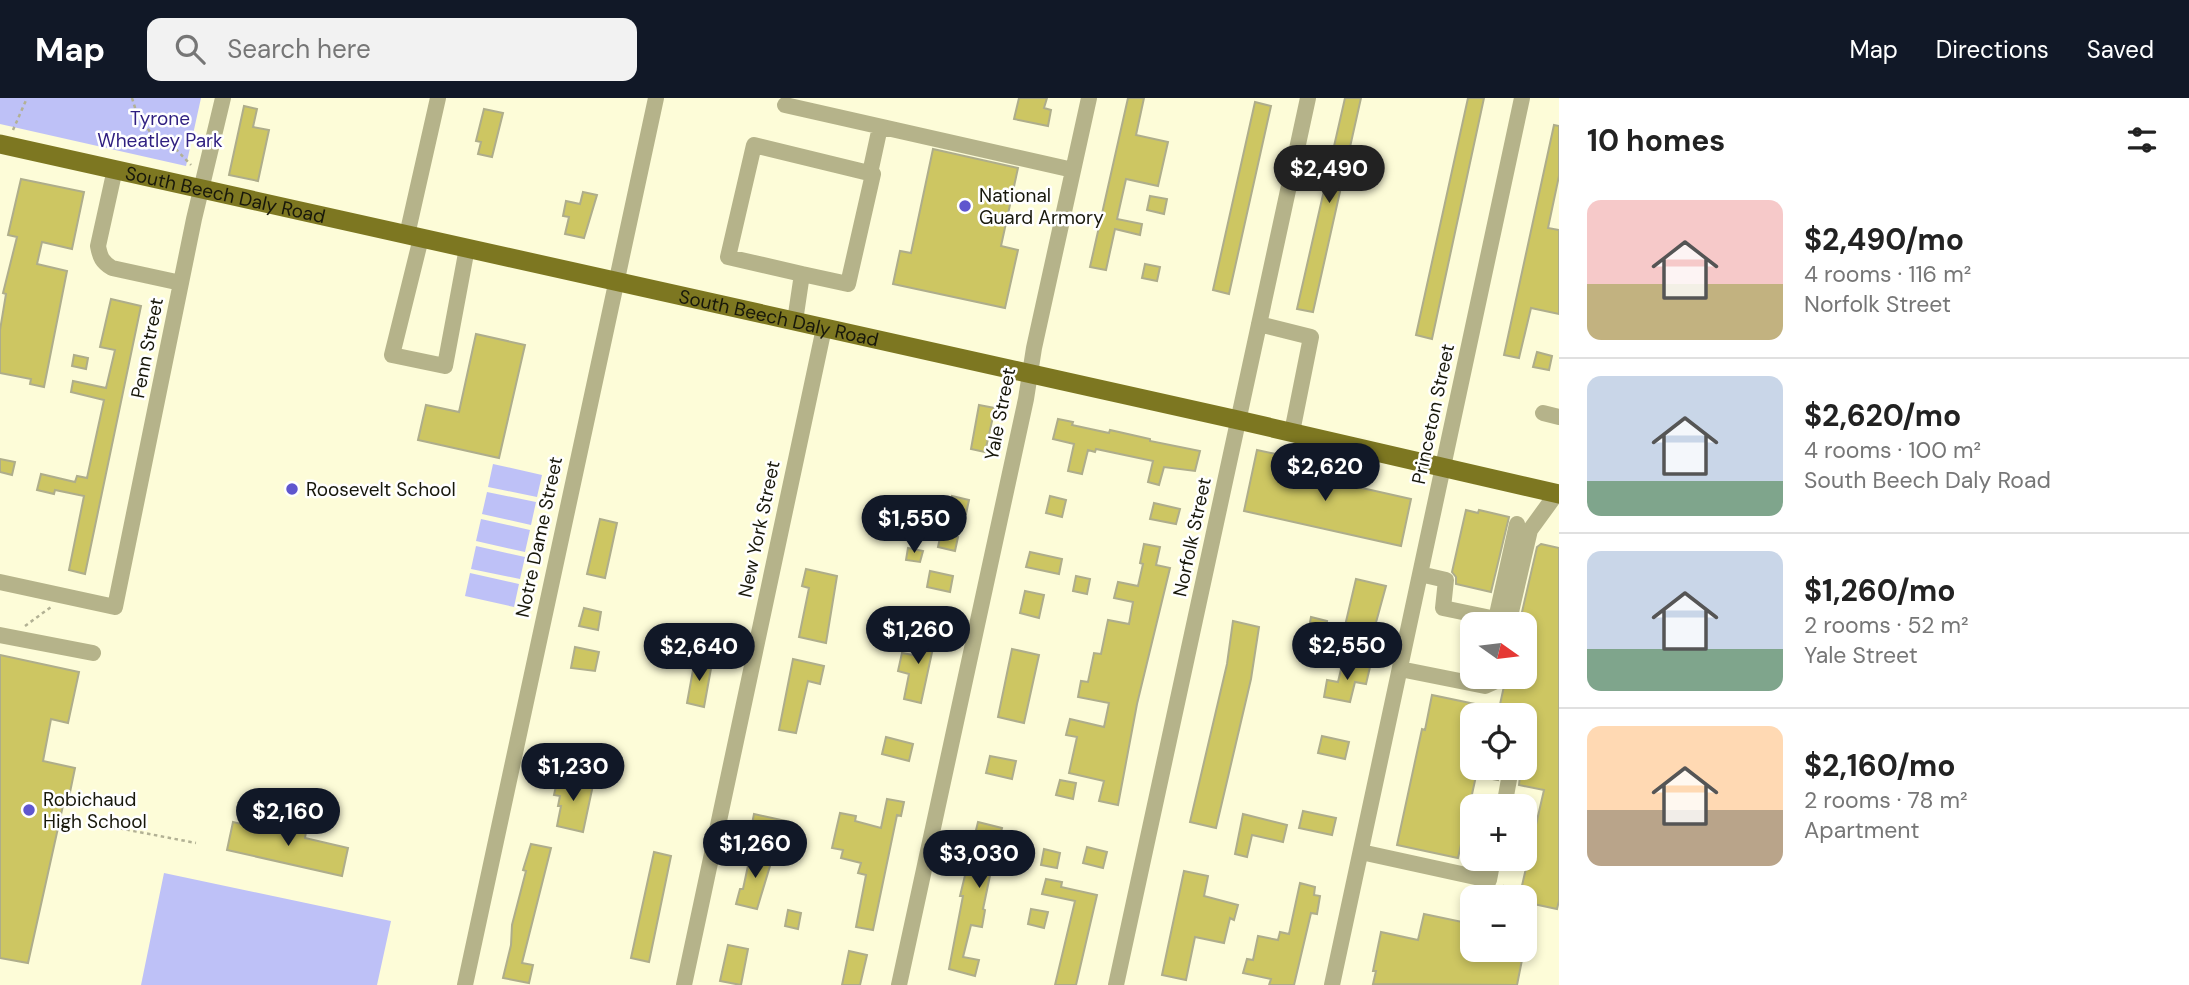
<!DOCTYPE html>
<html lang="en">
<head>
<meta charset="utf-8">
<style>
  body { margin:0; font-family:"DM Sans",sans-serif; background:#f2f2f2; color:#222; height:100vh; display:flex; flex-direction:column; font-size:26px; white-space:nowrap }
  * { box-sizing:border-box; margin:0 }
  p { font-size:23px; color:#767676 }
  .icon { flex:none; width:38px; height:38px; fill:none; stroke:currentColor; stroke-width:2; stroke-linecap:round; stroke-linejoin:round }
  .map { position:relative; flex:1; overflow:hidden }
  .sheet { display:flex; flex-direction:column; background:#fff; width:630px }
  .sheet>* { flex:none }
  .needle { width:46px; rotate:104deg }
  .buttons { position:absolute; left:1460px; top:514px; display:grid; gap:14px }
  .buttons a { display:grid; place-items:center; width:77px; height:77px; border-radius:14px; background:#fff; box-shadow:0 4px 10px #0003; font-size:35px }
  .price { position:absolute; translate:-50% -60px; padding:0 16px; border-radius:24px; background:#111827; color:#fff; font-size:23px; line-height:46px; filter:drop-shadow(0 2px 4px #0008) }
  .price::after { content:''; position:absolute; left:50%; top:42px; width:21px; height:16px; margin-left:-10px; background:inherit; clip-path:polygon(0 0,100% 0,50% 100%) }
  .price.selected { background:#222; color:#fff }
  ul { padding:0; list-style:none }
  li { display:flex; align-items:center; gap:21px; height:175px; padding:0 28px }
  li+li { border-top:2px solid #e0e0e0 }
  li span { display:grid; place-items:center; flex:none; width:196px; height:140px; border-radius:14px; color:#555 }
  li>.icon { margin-inline-start:auto }
  span .icon { width:84px; height:84px; fill:#fffc; stroke-width:1 }
  li b { font-size:30px }
  h2 { display:flex; justify-content:space-between; align-items:center; height:84px; padding:0 28px; font-size:30px }
  header { display:flex; align-items:center; gap:42px; box-sizing:border-box; height:98px; padding:0 35px; background:#111827; color:#fff }
  header strong { font-size:33px }
  nav { display:flex; gap:38px; margin-inline-start:auto; font-size:24px }
  .search { width:490px; height:63px; background:#f2f2f2; display:flex; align-items:center; gap:18px; box-sizing:border-box; padding:0 24px; border-radius:14px; color:#767676; font-size:26px }
  main { display:flex; flex:1; min-height:0 }
  .map>svg:first-child { display:block }
  .park { fill:#bec1f7 }
  .building { fill:#cdc662; stroke:#aead8b; stroke-width:2 }
  .lines { fill:none; stroke-linecap:round; stroke-linejoin:round }
  .path { stroke:#b2b194; stroke-width:2.5; stroke-dasharray:3.5 3.5; stroke-linecap:butt }
  .minor { stroke:#b5b38a; stroke-width:16 }
  .major { stroke:#7d7721; stroke-width:19 }
  .poi-dot { fill:#5f56ce; stroke:#fff; stroke-width:2.5 }
  .labels { text-anchor:middle; dominant-baseline:central; stroke-width:5; stroke-linejoin:round; paint-order:stroke }
  .park-label { font-size:19px; fill:#2f1f80; stroke:#fff }
  .street-label { font-size:19px; fill:#18180b; stroke:#fff }
  .poi-label { font-size:19px; fill:#18180b; stroke:#fff; text-anchor:start }
</style>
</head>
<body>
<header>
<strong>Map</strong>
<div class="search"><svg class="icon" aria-label="search" viewBox="0 0 24 24"><circle cx="10" cy="10" r="6"/><path d="M15 15l6 6"/></svg>Search here</div>
<nav><a>Map</a><a>Directions</a><a>Saved</a></nav>
</header>
<main>
<div class="map">
<svg width="1559" height="887" viewBox="0 0 1559 887">
  <rect width="100%" height="100%" fill="#fdfcd8"/>
  <path class="park" d="M0 0H201L186 68 0 26Z
    M493 366 542 377 537 399 488 389Z
    M487 394 536 404 531 427 482 416Z
    M481 421 530 432 525 454 476 443Z
    M476 448 525 459 520 481 471 471Z
    M470 475 519 486 514 509 465 498Z
    M164 775 391 823 377 887H141Z"/>
  <path class="building" d="M1019 0H1047L1044 10 1051 12 1048 28 1014 21Z
    M1128 0H1144L1136 37 1168 44 1158 88 1126 81 1117 121 1142 126 1140 137 1115 131 1106 172 1090 169Z
    M1345 0H1361L1313 214 1297 211Z
    M1468 0H1484L1432 241 1416 237Z
    M1255 4 1271 8 1229 196 1213 192Z
    M244 8 257 11 253 29 269 32 258 83 229 77Z
    M484 11 503 15 492 59 478 56 481 44 476 43Z
    M1554 27 1559 28V78L1548 130 1559 132V216L1531 210 1519 260 1504 257Z
    M933 51 1018 70 1001 148 1018 152 1005 210 893 186 900 153 911 155Z
    M21 81 84 94 72 151 42 144 37 166 67 173 44 289 30 286 31 281 0 275V232L6 196 3 195 17 139 8 137Z
    M583 94 597 97 584 140 565 136 569 119 563 118 566 103 580 106Z
    M1150 98 1167 101 1164 116 1147 112Z
    M1145 166 1160 169 1157 183 1142 180Z
    M111 201 141 208 85 476 69 472 84 398 55 392 54 396 37 392 41 376 75 384 77 378 87 380 104 302 71 294 73 283 106 290 115 252 100 249Z
    M476 236 525 247 499 360 418 342 426 307 459 314Z
    M1537 254 1552 258 1549 272 1533 269Z
    M74 257 88 260 86 271 72 268Z
    M979 307 995 310 985 354 971 351Z
    M1058 321 1073 324 1072 327 1109 335 1110 332 1150 341V343L1200 353 1195 373 1164 369 1159 387 1148 384 1153 363 1096 351 1095 354 1088 352 1082 376 1068 373 1074 346 1053 341Z
    M1257 352 1276 356 1273 370 1411 401 1401 448 1244 413Z
    M0 361 15 364 12 377 0 374Z
    M952 398 969 402 966 416 949 412Z
    M1050 398 1066 402 1062 419 1046 415Z
    M1154 405 1180 411 1176 426 1150 421Z
    M1466 412 1478 415 1479 412 1509 419 1491 494 1456 486V479L1452 474Z
    M600 421 617 425 605 480 587 476Z
    M941 435 958 439 955 453 938 449Z
    M1144 446 1160 449 1156 467 1170 470 1137 606 1118 707 1099 703 1104 683 1069 675 1077 639 1066 637 1070 621 1104 629 1109 605 1078 599 1081 583 1088 584 1094 555 1101 556 1108 522 1129 526 1133 504 1114 500 1118 484 1138 488 1143 466 1140 465Z
    M1541 446 1559 450V803L1557 811 1524 804V800H1501L1504 788 1521 792 1544 692 1519 687 1521 670H1524V618H1472V670H1500L1498 682 1476 678 1458 760 1397 747 1422 631 1425 632 1432 597 1499 611 1506 579H1524V527H1519L1537 449Z
    M908 450 923 453 920 464 906 462Z
    M1030 454 1062 461 1059 476 1026 469Z
    M806 471 837 478 826 545 799 539 809 490 802 488Z
    M930 473 953 478 950 494 927 489Z
    M1076 478 1090 481 1087 496 1073 493Z
    M1356 481 1386 488 1372 539 1344 532Z
    M1025 493 1044 497 1039 520 1020 515Z
    M584 510 601 514 598 532 579 528Z
    M1311 519 1327 523 1324 538 1308 535Z
    M1233 523 1259 529 1251 581 1216 730 1190 724 1227 566Z
    M919 532 936 536 921 605 904 601 909 576 898 573 902 555 913 557Z
    M575 549 599 554 595 573 571 570Z
    M1012 551 1039 557 1024 625 998 619Z
    M0 557 79 574 68 625 51 621 43 663 75 670 68 704 64 703 28 865 0 860Z
    M695 561 712 565 704 609 687 605Z
    M793 561 824 568 820 586 808 583 796 635 779 632Z
    M1343 563 1370 569 1366 586 1355 584 1350 604 1324 599 1327 582 1338 584Z
    M1322 638 1349 644 1345 661 1318 655Z
    M886 639 913 646 909 663 882 656Z
    M990 658 1016 663 1012 681 986 675Z
    M558 679 593 687 583 734 557 728 561 708H558L560 698 554 697Z
    M1060 682 1076 685 1073 701 1056 697Z
    M887 701 904 704 901 718 897 717 873 832 856 829 866 777 858 775 861 765 841 760 843 752 832 750 840 715 856 718 855 723 881 730Z
    M1303 713 1336 720 1332 737 1299 730Z
    M754 716 786 723 784 735 779 734V738L755 733 757 727 752 726Z
    M1243 716 1287 727 1283 744 1252 737 1247 759 1235 756Z
    M233 724 275 734 277 728 306 734 305 740 348 750 342 778 227 752Z
    M978 724 1002 730 997 752 1024 758 1021 773 992 768 983 811 985 812 982 829 971 827 963 859 979 862 975 878 949 871 963 798H960Z
    M531 746 551 750 522 865 533 867 529 885 503 880 511 847 512 827 526 773 523 772Z
    M1087 749 1107 754 1103 770 1083 765Z
    M1044 751 1060 755 1057 770 1041 767Z
    M654 754 671 758 649 864 631 860Z
    M751 754 773 758 757 811 736 806 740 791H743Z
    M1184 773 1208 778 1204 798 1238 807 1234 822 1230 820 1224 845 1195 839 1186 882 1162 877Z
    M1046 781 1062 784 1061 789 1097 797 1076 887H1055L1075 803 1042 796Z
    M1300 785 1315 789 1314 797 1320 798 1317 816 1311 815 1294 887H1269L1271 881 1243 875 1247 861 1253 862 1258 838 1278 842 1280 834 1289 836Z
    M1031 811 1048 814 1044 830 1028 826Z
    M788 812 801 815 798 831 785 828Z
    M1424 816 1472 826V852H1524L1517 887 1373 886 1376 873H1373L1381 834 1418 842Z
    M728 847 748 851 741 887 720 883Z
    M849 853 867 857 860 887H842Z"/>
  <g class="lines">
    <path class="path" d="M132 0 137 16 151 35 172 47 191 67
      M13 32 27 0
      M25 528 51 509
      M92 725 196 745"/>
    <path class="minor" d="M785 7 1073 72
      M115 71 98 148C100 159 102 164 112 170L181 185
      M870 75 880 29
      M407 137 438 0
      M421 140 392 257 445 268 467 150
      M795 223 802 176 728 159 754 47 873 76 848 186 802 176
      M1259 226 1311 239 1292 334
      M1543 315 1559 319
      M1420 476 1446 482 1443 510 1496 521 1517 426
      M0 484 115 509 194 121 223 0
      M1508 527 1530 432 1557 395
      M0 537 93 555
      M1400 571 1485 588 1494 584 1496 579
      M1504 709 1511 670
      M1361 754 1489 782 1493 761
      M465 887 656 0
      M684 887 824 230
      M899 887 1026 301 1034 250 1089 0
      M1116 887 1308 0
      M1332 887 1522 0"/>
    <path class="major" id="s1" d="M0 46 1238 322 1559 396"/>
  </g>
  <g class="poi-dot">
    <circle cx="965" cy="108" r="7"/>
    <circle cx="292" cy="391" r="7"/>
    <circle cx="29" cy="712" r="7"/>
  </g>
  <g class="labels">
    <g class="park-label">
      <text x="160" y="20">Tyrone<tspan x="160" dy="22">Wheatley Park</tspan></text>
    </g>
    <g class="street-label">
      <text stroke="none"><textPath href="#s1" startOffset="231">South Beech Daly Road</textPath></text>
      <text stroke="none"><textPath href="#s1" startOffset="798">South Beech Daly Road</textPath></text>
      <text transform="translate(147 250) rotate(-79)">Penn Street</text>
      <text transform="translate(1000 316) rotate(-79)">Yale Street</text>
      <text transform="translate(1433 316) rotate(-78)">Princeton Street</text>
      <text transform="translate(759 431) rotate(-78)">New York Street</text>
      <text transform="translate(539 439) rotate(-78)">Notre Dame Street</text>
      <text transform="translate(1192 439) rotate(-78)">Norfolk Street</text>
    </g>
    <g class="poi-label">
      <text x="979" y="97">National<tspan x="979" dy="22">Guard Armory</tspan></text>
      <text x="306" y="391">Roosevelt School</text>
      <text x="43" y="701">Robichaud<tspan x="43" dy="22">High School</tspan></text>
    </g>
  </g>
</svg>
<div class="buttons">
<a><svg class="needle" viewBox="-14 -14 28 28"><path d="M0-13l5 13h-10z" fill="#e53935"/><path d="M0 13l5-13h-10z" fill="#767676"/></svg></a>
<a><svg class="icon" aria-label="locate" viewBox="0 0 24 24"><circle cx="12" cy="12" r="6"/><path d="M12 2v4M12 18v4M2 12h4M18 12h4"/></svg></a>
<a>+</a>
<a>−</a>
</div>
<b class="price selected" style="left:1329px;top:107px">$2,490</b>
<b class="price" style="left:1325px;top:405px">$2,620</b>
<b class="price" style="left:914px;top:457px">$1,550</b>
<b class="price" style="left:918px;top:568px">$1,260</b>
<b class="price" style="left:1347px;top:584px">$2,550</b>
<b class="price" style="left:699px;top:585px">$2,640</b>
<b class="price" style="left:573px;top:705px">$1,230</b>
<b class="price" style="left:288px;top:750px">$2,160</b>
<b class="price" style="left:755px;top:782px">$1,260</b>
<b class="price" style="left:979px;top:792px">$3,030</b>
</div>
<section class="sheet">
<h2>10 homes<svg class="icon" aria-label="filters" viewBox="0 0 24 24"><path d="M4 7h16M4 17h16"/><circle cx="9" cy="7" r="2"/><circle cx="15" cy="17" r="2"/></svg></h2>
<ul>
<li><span style="background:linear-gradient(#f6c9c9 60%,#c2b280 0)"><svg class="icon" aria-label="home" viewBox="0 0 24 24"><path d="M3 11l9-7 9 7M6 9v11h12V9"/></svg></span><div><b>$2,490/mo</b><p>4 rooms · 116 m²</p><p>Norfolk Street</p></div></li>
<li><span style="background:linear-gradient(#c9d6e8 75%,#7fa58c 0)"><svg class="icon" aria-label="home" viewBox="0 0 24 24"><path d="M3 11l9-7 9 7M6 9v11h12V9"/></svg></span><div><b>$2,620/mo</b><p>4 rooms · 100 m²</p><p>South Beech Daly Road</p></div></li>
<li><span style="background:linear-gradient(#c9d6e8 70%,#7fa58c 0)"><svg class="icon" aria-label="home" viewBox="0 0 24 24"><path d="M3 11l9-7 9 7M6 9v11h12V9"/></svg></span><div><b>$1,260/mo</b><p>2 rooms · 52 m²</p><p>Yale Street</p></div></li>
<li><span style="background:linear-gradient(#ffd9b3 60%,#b9a48a 0)"><svg class="icon" aria-label="home" viewBox="0 0 24 24"><path d="M3 11l9-7 9 7M6 9v11h12V9"/></svg></span><div><b>$2,160/mo</b><p>2 rooms · 78 m²</p><p>Apartment</p></div></li>
</ul>
</section>
</main>
</body>
</html>
